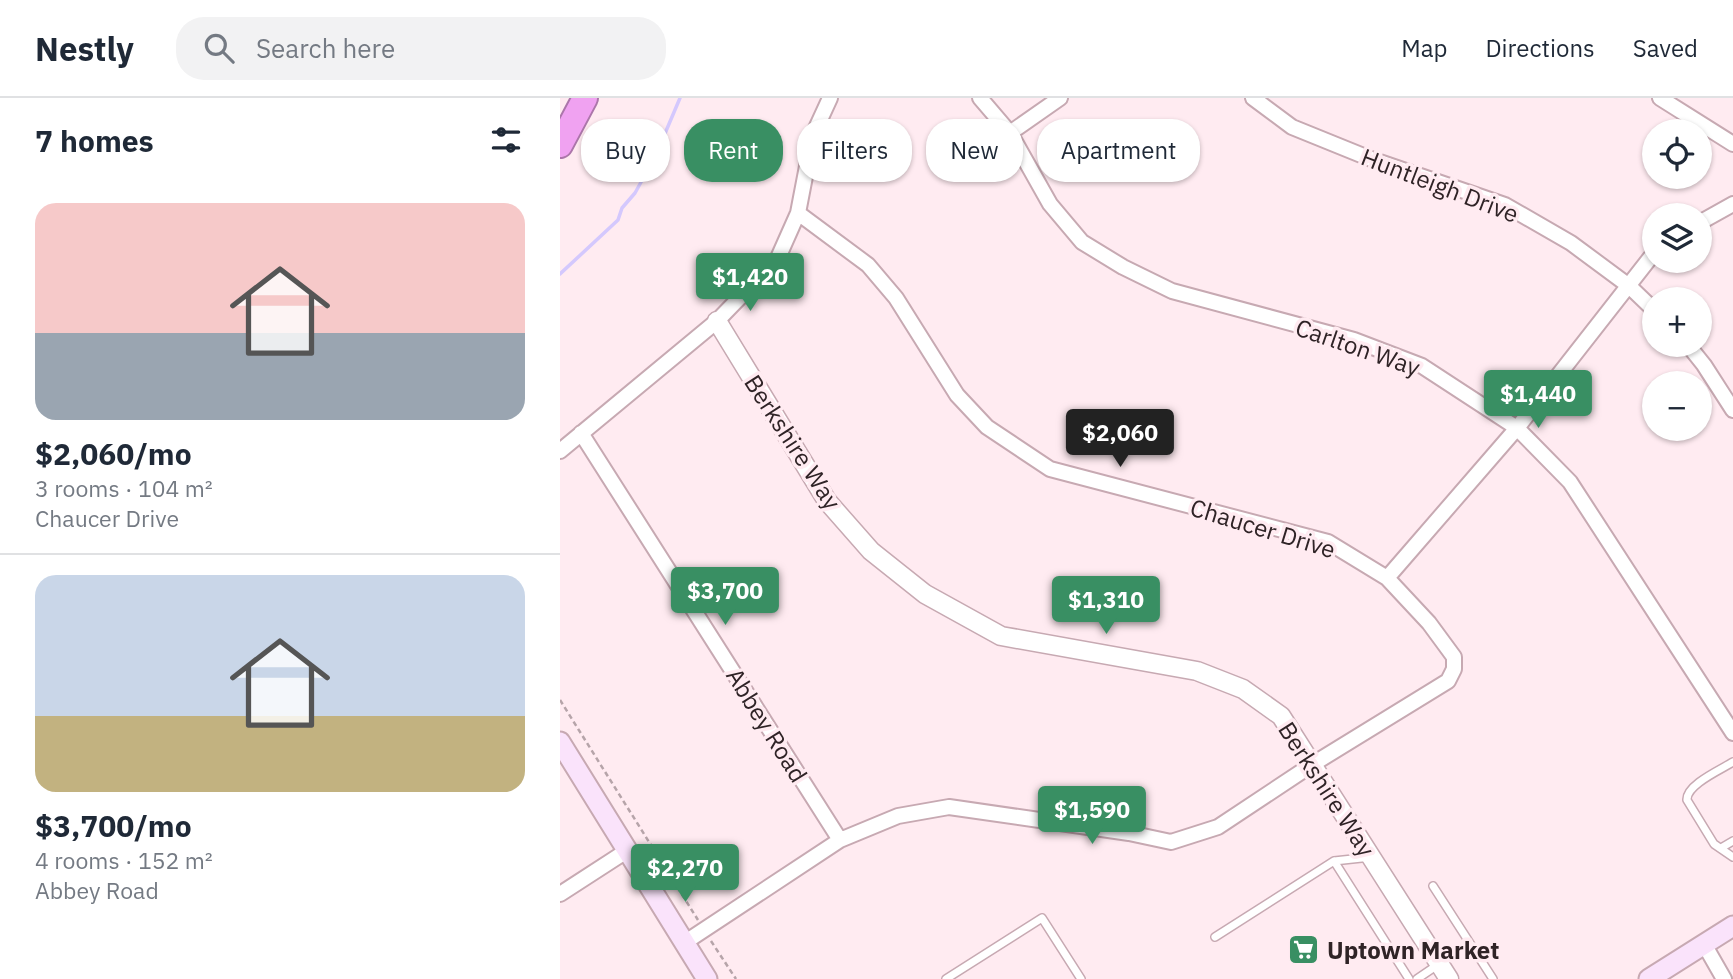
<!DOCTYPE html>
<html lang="en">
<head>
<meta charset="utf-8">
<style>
  body { margin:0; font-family:"IBM Plex Sans",sans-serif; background:#f2f2f3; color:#1f2937; height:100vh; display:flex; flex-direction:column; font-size:26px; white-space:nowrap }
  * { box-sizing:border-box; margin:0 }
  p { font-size:23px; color:#747a83 }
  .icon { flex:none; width:38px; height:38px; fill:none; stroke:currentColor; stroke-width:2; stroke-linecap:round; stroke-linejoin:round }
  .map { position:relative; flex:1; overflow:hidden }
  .panel { display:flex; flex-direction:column; background:#fff; width:560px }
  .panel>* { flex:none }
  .top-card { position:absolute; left:21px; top:21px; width:665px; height:63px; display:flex; gap:14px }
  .buttons { position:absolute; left:1082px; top:21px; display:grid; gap:14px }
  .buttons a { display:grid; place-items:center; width:70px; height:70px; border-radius:50%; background:#fff; box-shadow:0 2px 5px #0004; font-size:35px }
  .price { position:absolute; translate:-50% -60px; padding:0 16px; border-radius:7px; background:#398f63; color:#fff; font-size:23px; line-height:46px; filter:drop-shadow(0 2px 4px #0008) }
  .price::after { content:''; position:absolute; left:50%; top:42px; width:21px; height:16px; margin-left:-10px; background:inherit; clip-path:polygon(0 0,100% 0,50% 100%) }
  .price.current { background:#222; color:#fff }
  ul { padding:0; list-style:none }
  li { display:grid; align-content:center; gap:14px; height:371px; padding:0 35px }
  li+li { border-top:2px solid #e0e1e3 }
  li span { display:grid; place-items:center; height:217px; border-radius:21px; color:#555 }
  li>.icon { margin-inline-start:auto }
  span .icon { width:126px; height:126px; fill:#fffc; stroke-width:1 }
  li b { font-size:30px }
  h2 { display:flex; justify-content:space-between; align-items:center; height:84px; padding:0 35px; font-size:30px }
  .pill { padding:0 24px; border-radius:28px; background:#fff; box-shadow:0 2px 5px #0004; font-size:24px; line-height:63px }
  .pill.current { background:#398f63; color:#fff }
  header { display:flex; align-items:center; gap:42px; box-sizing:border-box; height:98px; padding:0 35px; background:#fff; border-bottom:2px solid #e0e1e3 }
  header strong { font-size:33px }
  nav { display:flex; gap:38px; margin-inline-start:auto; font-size:24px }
  .search { width:490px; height:63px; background:#f2f2f3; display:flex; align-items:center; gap:18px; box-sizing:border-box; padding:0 24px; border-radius:28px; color:#747a83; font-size:26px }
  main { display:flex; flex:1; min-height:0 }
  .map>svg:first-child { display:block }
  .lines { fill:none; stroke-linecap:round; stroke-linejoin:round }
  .stream { stroke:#d4c8fd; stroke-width:3.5 }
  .service-casing { stroke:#c7a9b2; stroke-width:10 }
  .minor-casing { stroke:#c7a9b2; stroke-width:18 }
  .tertiary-casing { stroke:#c7a9b2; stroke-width:21 }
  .secondary-casing { stroke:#c7a9b2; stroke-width:23 }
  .motorway-casing { stroke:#ac76aa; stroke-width:28 }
  .path { stroke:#b6a4a9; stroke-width:2.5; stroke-dasharray:5 3.5; stroke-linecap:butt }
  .service { stroke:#fff; stroke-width:7 }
  .minor { stroke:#fff; stroke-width:14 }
  .tertiary { stroke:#fff; stroke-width:18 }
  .secondary { stroke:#fae3fb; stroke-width:19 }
  .motorway { stroke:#f0a2f1; stroke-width:24 }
  .labels { text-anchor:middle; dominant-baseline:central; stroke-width:7; stroke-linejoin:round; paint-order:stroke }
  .street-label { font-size:24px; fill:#2f2326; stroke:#ffebf1 }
  .poi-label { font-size:24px; font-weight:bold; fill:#2f2326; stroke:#ffebf1; text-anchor:start }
</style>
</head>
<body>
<header>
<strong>Nestly</strong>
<div class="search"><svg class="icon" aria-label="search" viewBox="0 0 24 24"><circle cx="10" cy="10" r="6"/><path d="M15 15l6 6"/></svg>Search here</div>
<nav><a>Map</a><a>Directions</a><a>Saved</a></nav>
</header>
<main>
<section class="panel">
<h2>7 homes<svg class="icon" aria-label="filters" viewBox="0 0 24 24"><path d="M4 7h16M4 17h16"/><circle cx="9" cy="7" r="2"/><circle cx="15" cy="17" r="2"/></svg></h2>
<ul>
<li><span style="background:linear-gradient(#f6c9c9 60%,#9aa5b1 0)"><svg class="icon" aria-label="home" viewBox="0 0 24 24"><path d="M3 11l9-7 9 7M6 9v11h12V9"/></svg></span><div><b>$2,060/mo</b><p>3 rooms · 104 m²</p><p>Chaucer Drive</p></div></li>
<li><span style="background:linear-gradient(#c9d6e8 65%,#c2b280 0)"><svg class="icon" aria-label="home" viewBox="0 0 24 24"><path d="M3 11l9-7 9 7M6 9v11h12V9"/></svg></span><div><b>$3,700/mo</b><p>4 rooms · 152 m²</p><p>Abbey Road</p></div></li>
</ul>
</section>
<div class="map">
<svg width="1173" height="881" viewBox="0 0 1173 881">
  <rect width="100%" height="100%" fill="#ffebf1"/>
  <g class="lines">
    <path class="stream" d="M0 176 58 122 62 110 75 95 95 59 120 0"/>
    <defs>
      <path id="service" d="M1173 664C1160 672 1126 687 1127 702L1154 746 1173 759
        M1161 750 1173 743
        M774 763 849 881
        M873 788 933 881
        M655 839 774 763 811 759
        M386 881 482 820 521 881
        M857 881 879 866"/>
      <path id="minor" d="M420 0 450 35 500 0
        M693 0 732 29 811 61 945 107 1011 145 1069 188 1094 212
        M1100 0 1173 46
        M450 35 490 106 522 144 563 169 612 193 794 242 862 268 957 330 1010 384 1173 635
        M1139 125 1173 106
        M1128 247 1144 267 1173 312
        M21 335 280 742
        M0 353 157 223 218 160 238 115 253 37 270 0
        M827 480 957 330 1094 155
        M0 796 68 752
        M124 845 280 742 338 718 389 709 569 735 611 744 658 729 753 666 888 583 894 571V559L869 525 827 480 768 444 490 371 427 329 397 297 336 200 308 167 238 115
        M1144 846 1164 881"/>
      <path id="tertiary" d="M157 223 267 403 311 453 365 496 441 538 637 573 683 591 721 618 889 881"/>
      <path id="secondary" d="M0 644 147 881
        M1089 881 1173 828"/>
      <path id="motorway" d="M0 47 25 0"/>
    </defs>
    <use href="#service" class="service-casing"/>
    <use href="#minor" class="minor-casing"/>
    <use href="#tertiary" class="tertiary-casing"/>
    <use href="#secondary" class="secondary-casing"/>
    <use href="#motorway" class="motorway-casing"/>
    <path class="path" d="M0 602 138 822
      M151 843 176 881"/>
    <use href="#service" class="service"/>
    <use href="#minor" class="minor"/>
    <use href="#tertiary" class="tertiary"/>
    <use href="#secondary" class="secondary"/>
    <use href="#motorway" class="motorway"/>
  </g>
  <defs>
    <symbol id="supermarket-square" viewBox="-11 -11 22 22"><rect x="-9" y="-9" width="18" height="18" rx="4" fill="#398f63" stroke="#ffebf1"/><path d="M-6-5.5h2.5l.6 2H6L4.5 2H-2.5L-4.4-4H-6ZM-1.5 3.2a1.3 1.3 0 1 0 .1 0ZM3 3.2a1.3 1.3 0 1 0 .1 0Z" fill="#fff"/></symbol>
  </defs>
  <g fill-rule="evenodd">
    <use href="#supermarket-square" x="726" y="834" width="35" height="35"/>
  </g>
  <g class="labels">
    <g class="street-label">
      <text transform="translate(880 87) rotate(21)">Huntleigh Drive</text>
      <text transform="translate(798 249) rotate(19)">Carlton Way</text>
      <text transform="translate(233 344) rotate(57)">Berkshire Way</text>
      <text transform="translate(703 430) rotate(17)">Chaucer Drive</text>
      <text transform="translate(207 627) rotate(58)">Abbey Road</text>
      <text transform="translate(767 691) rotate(57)">Berkshire Way</text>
    </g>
    <g class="poi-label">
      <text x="767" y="852">Uptown Market</text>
    </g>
  </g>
</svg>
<div class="buttons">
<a><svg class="icon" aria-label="locate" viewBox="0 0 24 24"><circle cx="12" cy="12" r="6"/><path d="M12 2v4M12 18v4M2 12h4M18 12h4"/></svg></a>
<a><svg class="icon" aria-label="layers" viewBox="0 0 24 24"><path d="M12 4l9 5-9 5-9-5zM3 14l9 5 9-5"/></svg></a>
<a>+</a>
<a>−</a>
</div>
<b class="price" style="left:190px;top:215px">$1,420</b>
<b class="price" style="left:978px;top:332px">$1,440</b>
<b class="price current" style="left:560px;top:371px">$2,060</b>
<b class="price" style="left:165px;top:529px">$3,700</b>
<b class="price" style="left:546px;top:538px">$1,310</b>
<b class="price" style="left:532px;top:748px">$1,590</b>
<b class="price" style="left:125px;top:806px">$2,270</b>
<div class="top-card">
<a class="pill">Buy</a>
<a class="pill current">Rent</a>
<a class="pill">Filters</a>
<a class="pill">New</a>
<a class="pill">Apartment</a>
</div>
</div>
</main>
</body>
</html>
